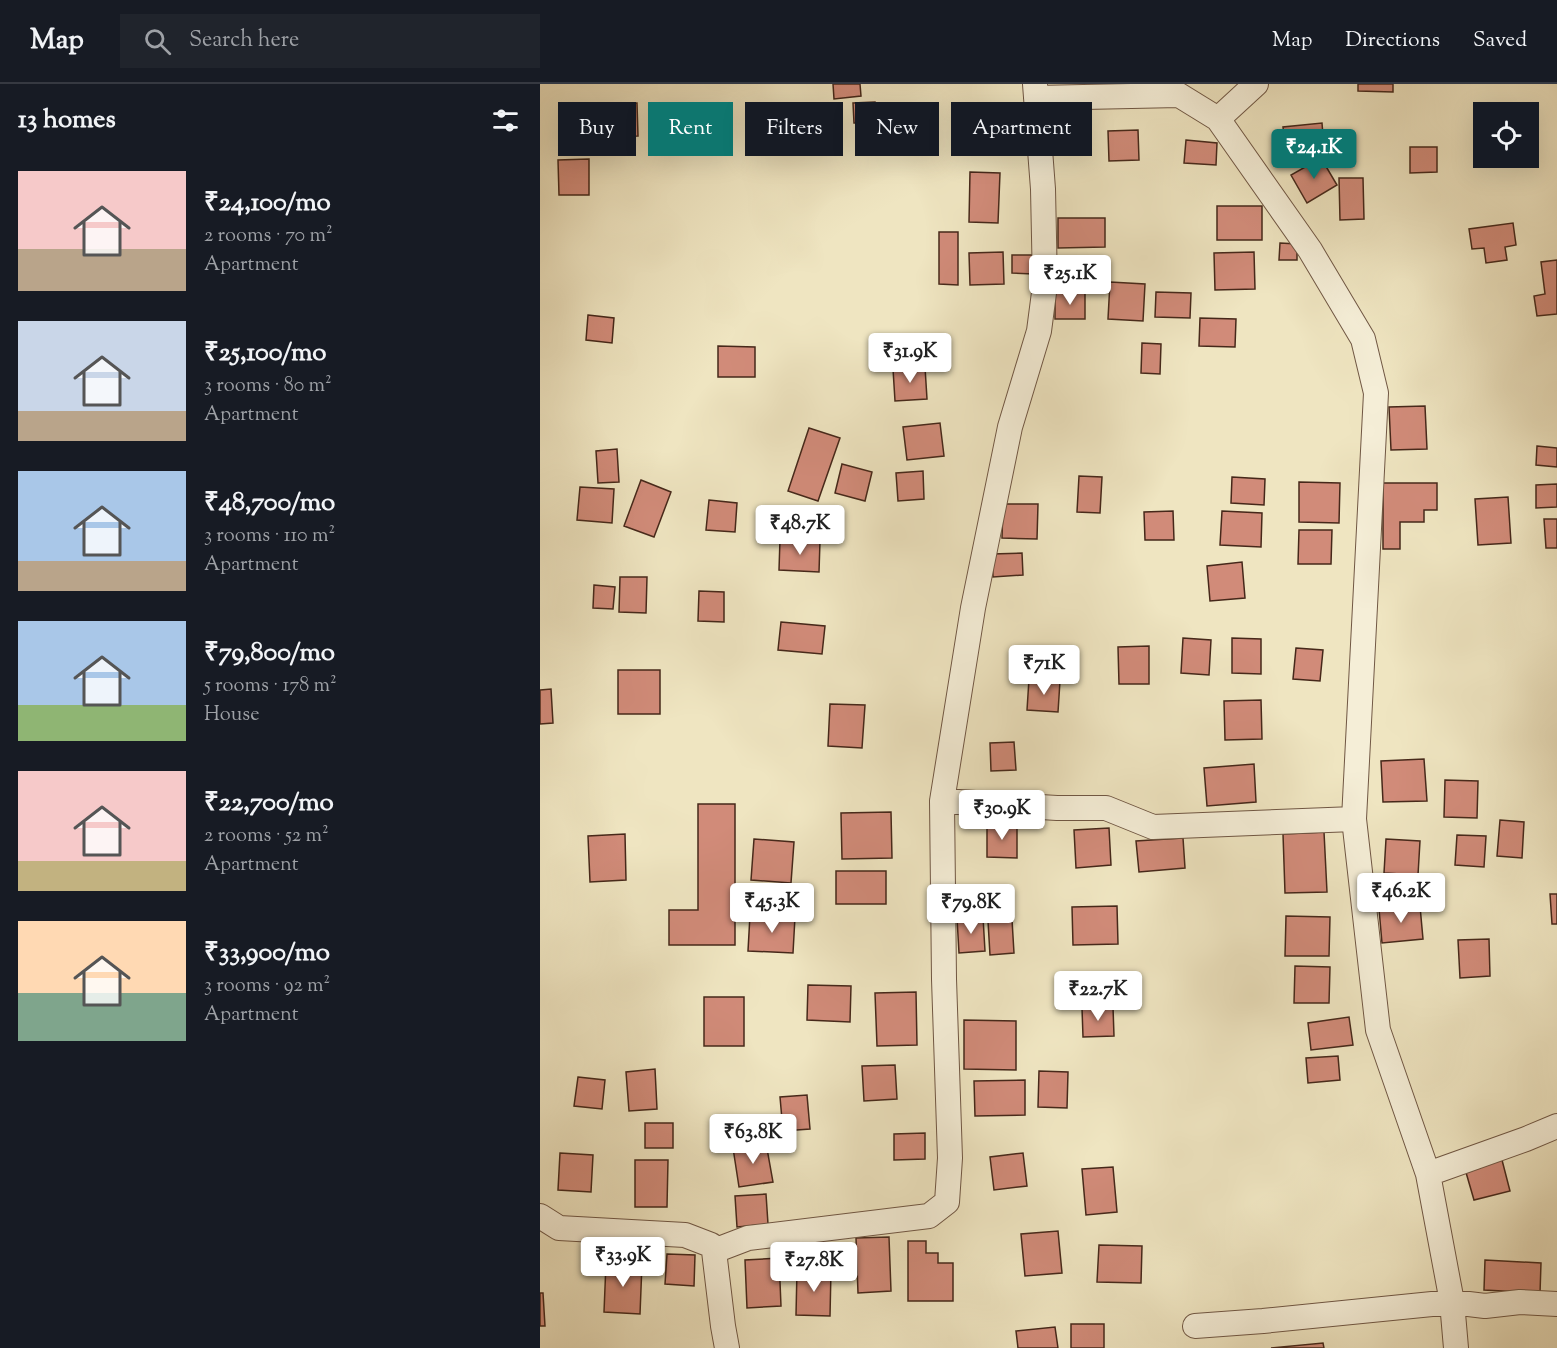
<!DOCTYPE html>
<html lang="en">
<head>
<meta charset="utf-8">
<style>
  body { margin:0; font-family:"Sorts Mill Goudy",serif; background:#20242c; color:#f1f3f6; height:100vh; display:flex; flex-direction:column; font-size:22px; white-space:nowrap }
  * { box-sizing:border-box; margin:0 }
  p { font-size:20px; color:#9ea1a6 }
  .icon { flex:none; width:33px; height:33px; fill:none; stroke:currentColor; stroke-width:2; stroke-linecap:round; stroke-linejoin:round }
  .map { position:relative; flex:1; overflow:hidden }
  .drawer { display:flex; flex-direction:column; background:#171b24; width:540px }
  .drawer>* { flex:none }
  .top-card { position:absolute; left:18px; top:18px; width:570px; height:54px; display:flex; gap:12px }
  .buttons { position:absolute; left:933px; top:18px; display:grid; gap:12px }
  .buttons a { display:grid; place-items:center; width:66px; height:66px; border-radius:0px; background:#171b24; box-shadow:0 6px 24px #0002; font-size:30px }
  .price { position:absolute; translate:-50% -51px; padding:0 14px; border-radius:6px; background:#fff; color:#222; font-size:20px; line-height:39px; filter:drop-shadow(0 2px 3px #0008) }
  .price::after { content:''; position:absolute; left:50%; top:36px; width:18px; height:14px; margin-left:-9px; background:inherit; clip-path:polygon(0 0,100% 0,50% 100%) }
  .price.active { background:#0f766e; color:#fff }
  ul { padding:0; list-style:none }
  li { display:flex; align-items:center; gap:18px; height:150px; padding:0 18px }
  li span { display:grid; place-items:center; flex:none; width:168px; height:120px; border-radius:0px; color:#555 }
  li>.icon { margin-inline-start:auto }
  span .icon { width:72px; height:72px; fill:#fffc; stroke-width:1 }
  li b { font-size:26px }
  h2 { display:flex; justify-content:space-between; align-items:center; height:72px; padding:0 18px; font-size:26px }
  .chip { padding:0 21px; border-radius:0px; background:#171b24; box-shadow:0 6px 24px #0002; font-size:21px; line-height:54px }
  .chip.active { background:#0f766e; color:#fff }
  header { display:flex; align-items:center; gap:36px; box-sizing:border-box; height:84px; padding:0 30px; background:#171b24; border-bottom:2px solid #363941 }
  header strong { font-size:28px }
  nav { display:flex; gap:33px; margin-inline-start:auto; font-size:21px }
  .search { width:420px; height:54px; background:#20242c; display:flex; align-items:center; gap:15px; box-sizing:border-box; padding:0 21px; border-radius:0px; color:#9ea1a6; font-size:22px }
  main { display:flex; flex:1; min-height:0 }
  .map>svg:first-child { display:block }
  .building { fill:#d18b79; stroke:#46281a; stroke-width:1.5 }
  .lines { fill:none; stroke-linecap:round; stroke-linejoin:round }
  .minor-casing { stroke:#705744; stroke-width:26 }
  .minor { stroke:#f5eed7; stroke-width:24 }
</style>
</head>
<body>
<header>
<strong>Map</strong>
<div class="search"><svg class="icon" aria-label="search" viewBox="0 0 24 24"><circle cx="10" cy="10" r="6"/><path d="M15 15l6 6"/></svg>Search here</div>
<nav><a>Map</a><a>Directions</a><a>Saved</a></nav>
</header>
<main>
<section class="drawer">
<h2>13 homes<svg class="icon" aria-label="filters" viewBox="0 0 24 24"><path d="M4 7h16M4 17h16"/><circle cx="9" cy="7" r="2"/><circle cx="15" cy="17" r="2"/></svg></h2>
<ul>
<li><span style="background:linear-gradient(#f6c9c9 65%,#b9a48a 0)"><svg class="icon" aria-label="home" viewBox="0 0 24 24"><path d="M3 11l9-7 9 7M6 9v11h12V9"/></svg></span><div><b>₹24,100/mo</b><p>2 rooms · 70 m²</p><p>Apartment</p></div></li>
<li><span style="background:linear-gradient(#c9d6e8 75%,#b9a48a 0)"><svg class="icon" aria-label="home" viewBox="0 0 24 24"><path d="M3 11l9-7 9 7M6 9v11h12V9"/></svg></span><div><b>₹25,100/mo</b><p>3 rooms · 80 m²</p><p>Apartment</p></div></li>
<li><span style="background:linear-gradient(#a9c7e8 75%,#b9a48a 0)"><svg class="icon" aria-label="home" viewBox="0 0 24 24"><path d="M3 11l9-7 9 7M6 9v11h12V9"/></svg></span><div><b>₹48,700/mo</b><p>3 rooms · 110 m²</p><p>Apartment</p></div></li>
<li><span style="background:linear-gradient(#a9c7e8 70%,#8fb573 0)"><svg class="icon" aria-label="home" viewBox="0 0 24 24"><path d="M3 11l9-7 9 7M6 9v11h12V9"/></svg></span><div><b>₹79,800/mo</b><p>5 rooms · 178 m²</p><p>House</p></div></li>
<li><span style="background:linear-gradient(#f6c9c9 75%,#c2b280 0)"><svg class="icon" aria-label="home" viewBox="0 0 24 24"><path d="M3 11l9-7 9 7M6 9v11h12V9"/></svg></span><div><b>₹22,700/mo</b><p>2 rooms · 52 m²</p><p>Apartment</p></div></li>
<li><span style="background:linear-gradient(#ffd9b3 60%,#7fa58c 0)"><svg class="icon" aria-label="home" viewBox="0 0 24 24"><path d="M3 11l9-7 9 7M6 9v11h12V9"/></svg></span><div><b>₹33,900/mo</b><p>3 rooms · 92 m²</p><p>Apartment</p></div></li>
</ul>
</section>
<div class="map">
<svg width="1017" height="1264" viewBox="0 0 1017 1264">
  <rect width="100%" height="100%" fill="#efe5c1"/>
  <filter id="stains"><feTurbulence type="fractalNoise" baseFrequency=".00333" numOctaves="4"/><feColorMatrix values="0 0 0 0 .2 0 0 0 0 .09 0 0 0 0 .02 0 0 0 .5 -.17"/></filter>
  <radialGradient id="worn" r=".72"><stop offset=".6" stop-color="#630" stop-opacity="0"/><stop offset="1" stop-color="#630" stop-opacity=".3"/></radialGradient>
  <path class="building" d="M293 0H320L321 12 294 15Z
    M818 0H853V8L818 7Z
    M335 18 336 39H314L313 19Z
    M97 19 98 52 63 53 61 20Z
    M782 39 784 64 746 68 743 43Z
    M598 46 599 76 569 77 568 47Z
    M646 56 677 59 676 81 644 79Z
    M870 63H897V88L870 89Z
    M781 74 797 101 767 119 751 91Z
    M49 75V111H19L18 76Z
    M430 88 460 89 458 139 429 138Z
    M799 94H823L824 135 800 136Z
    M677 122H722V156H677Z
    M518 134H565V163L518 164Z
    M973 139 976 161 965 163 967 176 946 179 944 164 932 165 929 145Z
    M399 148H418V201L399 200Z
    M740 159 757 160V176H739Z
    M463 168 464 200 430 201 429 169Z
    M714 168 715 205 675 206 674 169Z
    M472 171H494L493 190 472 189Z
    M1017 176V230L997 232 994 212 1005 210 1001 178Z
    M570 198 605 200 603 237 568 235Z
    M616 208 651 209 650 234 615 233Z
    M515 209H545V235H515Z
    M48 231 74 234 72 259 46 256Z
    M660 234 696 235 695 263 659 262Z
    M602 259 621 260 620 290 601 289Z
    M178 262 215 263V293H178Z
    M385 283 387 315 355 317 353 285Z
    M885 322 887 365 851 366 849 323Z
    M400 339 404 372 367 376 363 343Z
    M269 344 300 354 278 417 248 407Z
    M997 362 1017 364V383L996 381Z
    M77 365 79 398 58 399 56 367Z
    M302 380 332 388 325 417 295 409Z
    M383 387 384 415 358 417 356 389Z
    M539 392 562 393 560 429 537 428Z
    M692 393 725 395 724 421 691 419Z
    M101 396 131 408 114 453 84 442Z
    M759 398 800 399 799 439 759 438Z
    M843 399H897V426H884V438H860V465H843Z
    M1017 400V423L996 424V401Z
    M40 403 74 405 72 439 37 436Z
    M968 413 971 459 938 461 935 415Z
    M169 416 197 419 195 448 166 446Z
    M463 420H498L497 455 462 454Z
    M633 427 634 456H605L604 428Z
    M682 427 722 429 721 463 680 461Z
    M1004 435H1017V464H1006Z
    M759 446H792L791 480H758Z
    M240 455 280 457 279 488 239 486Z
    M482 469 483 491 453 493 452 470Z
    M702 478 705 514 670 517 667 482Z
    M80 493H107L106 529 79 528Z
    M54 501 75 503 73 525 53 524Z
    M159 507 184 508V538L158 537Z
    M241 538 285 542 282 570 238 566Z
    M643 554 671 556 669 591 641 589Z
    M692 554 721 555V590L692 589Z
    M609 562V600H579L578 563Z
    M756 564 783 566 780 597 753 595Z
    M78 586H120V630H78Z
    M489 595 520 597 518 628 487 626Z
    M11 605 13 639 0 640V606Z
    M721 616 722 655 685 656 684 617Z
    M290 620 325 621 322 664 288 662Z
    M474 658 476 686 451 687 450 659Z
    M884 675 887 717 843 718 841 677Z
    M714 680 716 718 667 722 664 684Z
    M905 696 938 697 937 734 904 733Z
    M158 720H195V861H129V826H158Z
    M351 728 352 774 302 775 301 729Z
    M960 736 984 738 982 774 957 772Z
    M447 741H477V774L447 773Z
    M569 744 571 781 536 784 534 746Z
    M784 748 787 808 745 809 743 750Z
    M85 750 86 796 50 798 48 752Z
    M917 751 946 752 944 783 915 781Z
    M643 754 645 784 599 788 596 757Z
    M214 755 254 758 251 799 211 796Z
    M846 755 880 757 878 791 844 789Z
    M296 787H346V820H296Z
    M1010 810H1017V840H1012Z
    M471 819 474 869 450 871 447 820Z
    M577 822 578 860 533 861 532 823Z
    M880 822 883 855 842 859 839 825Z
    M210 831 255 833 253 869 208 867Z
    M746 832 790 833 789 872H745Z
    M443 833 445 867 419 869 417 834Z
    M949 855 950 892 920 894 918 856Z
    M755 882 790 883 789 919H754Z
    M586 895 587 920H546V896Z
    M268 901 311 902 310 938 267 936Z
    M376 908 377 961 337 962 335 909Z
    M164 913H204V962H164Z
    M573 923 574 952 543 953 542 924Z
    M809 933 813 961 771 966 768 939Z
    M424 936 476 937V986L424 985Z
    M798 972 800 996 768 999 766 974Z
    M355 981 357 1015 324 1017 322 982Z
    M115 985 117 1025 89 1027 86 988Z
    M499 987 528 988 527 1024 498 1023Z
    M38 993 65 996 62 1025 34 1022Z
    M485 996V1031L435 1032 434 997Z
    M267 1011 270 1045 243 1047 240 1013Z
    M105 1039H133V1064H105Z
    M385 1049V1075L354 1076V1050Z
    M226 1059 233 1098 199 1103 193 1064Z
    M20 1069 53 1071 51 1108 18 1106Z
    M483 1069 487 1102 454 1106 450 1073Z
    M95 1076H128L127 1123H95Z
    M962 1076 970 1107 934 1116 925 1085Z
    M573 1083 577 1128 546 1131 542 1085Z
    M226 1110 228 1140 197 1143 195 1112Z
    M518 1147 522 1189 485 1192 481 1150Z
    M349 1153 351 1207 318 1209 316 1154Z
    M368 1157H386V1169H398V1179H413V1217H368Z
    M559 1161 602 1162 601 1199 557 1198Z
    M127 1170 155 1171 154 1202 125 1200Z
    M239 1174 241 1222 207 1224 205 1176Z
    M945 1176 1001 1179 1000 1209 944 1206Z
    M66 1179 102 1180 100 1230 64 1228Z
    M257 1186H291L290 1232 256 1231Z
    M0 1209H3L5 1242H0Z
    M531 1240H564V1264H531Z
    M515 1243 518 1264H478L476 1247Z
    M783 1259 784 1264H731Z"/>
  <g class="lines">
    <defs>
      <path id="minor" d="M496 14 639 11 678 35 770 166 823 255 836 309 814 735 838 946 888 1090 912 1218 916 1264
        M678 35 716 0
        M402 717 517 724H566L613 743 814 735
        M888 1090 986 1055 1017 1042
        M0 1132 19 1144 145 1151 171 1161 174 1167 183 1242 187 1264
        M174 1167 208 1154 389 1132 407 1118 410 1074 404 895 402 717 433 524 470 343 499 247 505 201 503 105 495 0
        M655 1242 723 1237 912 1218 945 1222 980 1218 1017 1220"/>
    </defs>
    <use href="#minor" class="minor-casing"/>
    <use href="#minor" class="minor"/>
  </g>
  <rect width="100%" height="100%" filter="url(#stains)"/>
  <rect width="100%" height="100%" fill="url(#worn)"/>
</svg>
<div class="buttons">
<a><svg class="icon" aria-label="locate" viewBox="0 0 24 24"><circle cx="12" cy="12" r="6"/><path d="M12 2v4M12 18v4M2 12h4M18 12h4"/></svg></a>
</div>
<b class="price active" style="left:774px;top:96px">₹24.1K</b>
<b class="price" style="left:530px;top:222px">₹25.1K</b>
<b class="price" style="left:370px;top:300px">₹31.9K</b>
<b class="price" style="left:260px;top:472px">₹48.7K</b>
<b class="price" style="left:504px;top:612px">₹71K</b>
<b class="price" style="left:462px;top:757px">₹30.9K</b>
<b class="price" style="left:861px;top:840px">₹46.2K</b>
<b class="price" style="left:232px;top:850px">₹45.3K</b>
<b class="price" style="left:431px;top:851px">₹79.8K</b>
<b class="price" style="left:558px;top:938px">₹22.7K</b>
<b class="price" style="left:213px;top:1081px">₹63.8K</b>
<b class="price" style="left:83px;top:1204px">₹33.9K</b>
<b class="price" style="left:274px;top:1209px">₹27.8K</b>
<div class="top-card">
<a class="chip">Buy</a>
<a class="chip active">Rent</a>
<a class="chip">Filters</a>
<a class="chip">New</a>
<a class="chip">Apartment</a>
</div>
</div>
</main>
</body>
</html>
